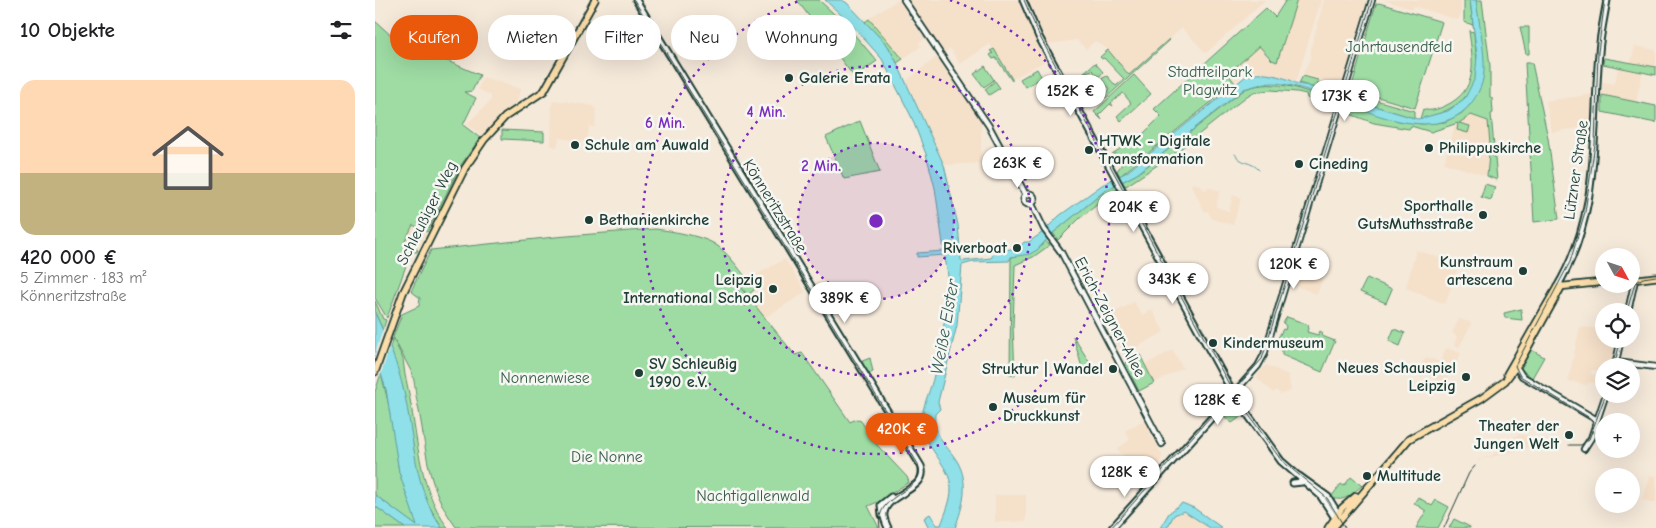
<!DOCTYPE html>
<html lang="de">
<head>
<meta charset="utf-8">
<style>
  body { margin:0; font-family:"Comic Neue",sans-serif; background:#f2f2f2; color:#202124; height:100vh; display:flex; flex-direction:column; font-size:19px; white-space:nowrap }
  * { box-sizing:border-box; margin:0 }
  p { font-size:16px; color:#757577 }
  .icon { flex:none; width:28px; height:28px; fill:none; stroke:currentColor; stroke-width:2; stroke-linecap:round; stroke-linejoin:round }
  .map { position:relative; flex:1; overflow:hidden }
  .sheet { display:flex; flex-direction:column; background:#fff; width:375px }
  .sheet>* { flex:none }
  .top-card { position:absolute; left:15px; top:15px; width:475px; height:45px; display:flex; gap:10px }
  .needle { width:32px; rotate:130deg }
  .tools { position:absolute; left:1220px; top:248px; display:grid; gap:10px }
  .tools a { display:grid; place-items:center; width:45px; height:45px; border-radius:50%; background:#fff; box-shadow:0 5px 20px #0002; font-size:25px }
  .price { position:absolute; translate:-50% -42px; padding:0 11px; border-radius:18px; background:#fff; color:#222; font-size:16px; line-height:32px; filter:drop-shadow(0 1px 2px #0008) }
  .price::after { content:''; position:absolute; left:50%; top:30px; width:15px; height:11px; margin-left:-8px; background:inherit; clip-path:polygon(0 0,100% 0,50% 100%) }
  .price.active { background:#ea580c; color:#fff }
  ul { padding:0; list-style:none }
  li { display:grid; align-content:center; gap:10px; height:265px; padding:0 20px }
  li+li { border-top:1px solid #e0e0e0 }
  li span { display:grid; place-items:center; height:155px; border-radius:15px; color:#555 }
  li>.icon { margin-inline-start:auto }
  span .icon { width:90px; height:90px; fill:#fffc; stroke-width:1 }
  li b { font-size:21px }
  h2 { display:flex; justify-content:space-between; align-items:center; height:60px; padding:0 20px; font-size:21px }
  .tag { padding:0 18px; border-radius:22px; background:#fff; box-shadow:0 5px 20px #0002; font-size:18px; line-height:45px }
  .tag.active { background:#ea580c; color:#fff }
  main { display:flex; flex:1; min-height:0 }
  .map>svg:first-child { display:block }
  .built { fill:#f5e0ca }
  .green { fill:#9edca4; stroke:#5e8c6c }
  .water { fill:#8fe0e8; stroke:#629fa0 }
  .pier { fill:#f5e9da }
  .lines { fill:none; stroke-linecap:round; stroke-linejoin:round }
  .stream { stroke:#629fa0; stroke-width:1 }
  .tertiary-casing { stroke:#1f3d34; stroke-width:8 }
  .secondary-casing { stroke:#1f3d34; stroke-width:9 }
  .primary-casing { stroke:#1f3d34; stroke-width:9 }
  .tertiary { stroke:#f6f6f2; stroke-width:4.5 }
  .secondary { stroke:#f6f6f2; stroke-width:5 }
  .primary { stroke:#fbddab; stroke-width:5.5 }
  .tram { stroke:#1f3d34; stroke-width:1 }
  .ring { fill:none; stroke:#7b2cbf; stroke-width:2.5; stroke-dasharray:2.5 5 }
  .poi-dot { fill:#1f3d34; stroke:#f6f6f2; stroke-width:2 }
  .labels { text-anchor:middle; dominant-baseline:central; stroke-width:5; stroke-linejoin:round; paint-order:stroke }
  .park-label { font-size:16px; fill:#385d4a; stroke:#f6f6f2 }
  .poi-label { font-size:16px; font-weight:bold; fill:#1f3d34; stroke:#f6f6f2; text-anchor:start }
  .street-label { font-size:16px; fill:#1f3d34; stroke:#f6f6f2 }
  .water-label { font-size:18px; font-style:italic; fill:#355e58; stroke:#f6f6f2 }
  .centre { fill:#7b2cbf; stroke:#f6f6f2; stroke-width:2.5 }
  .ring-label { font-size:15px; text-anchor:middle; font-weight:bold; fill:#7b2cbf; stroke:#f6f6f2; stroke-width:5; stroke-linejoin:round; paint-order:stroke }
</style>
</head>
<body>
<main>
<section class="sheet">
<h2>10 Objekte<svg class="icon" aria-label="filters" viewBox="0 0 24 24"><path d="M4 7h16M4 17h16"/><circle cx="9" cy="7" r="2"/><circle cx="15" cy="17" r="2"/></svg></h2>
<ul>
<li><span style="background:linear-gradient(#ffd9b3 60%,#c2b280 0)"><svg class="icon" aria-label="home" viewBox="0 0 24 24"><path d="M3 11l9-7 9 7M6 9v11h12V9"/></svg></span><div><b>420 000 €</b><p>5 Zimmer · 183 m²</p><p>Könneritzstraße</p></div></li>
</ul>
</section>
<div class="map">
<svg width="1281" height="528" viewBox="0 0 1281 528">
  <rect width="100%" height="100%" fill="#f5e9da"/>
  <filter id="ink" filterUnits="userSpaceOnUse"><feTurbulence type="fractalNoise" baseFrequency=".02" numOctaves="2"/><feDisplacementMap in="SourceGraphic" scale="10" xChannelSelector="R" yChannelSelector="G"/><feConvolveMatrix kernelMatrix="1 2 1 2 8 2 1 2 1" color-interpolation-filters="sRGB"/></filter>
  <g filter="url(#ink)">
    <path class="built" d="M523 0 549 39 544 43 546 46 522 63 513 46 489 21Z
      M534 0H642L672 60 637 79 615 44 585 64 575 48 569 53Z
      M654 0H890L831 53 807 28 755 74 731 48 720 41 711 49 702 40 672 44Z
      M922 0H946L922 79 920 81 878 71 860 81 853 73 884 46 897 60 902 62Z
      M949 0H994L968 86 928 74 936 57V48Z
      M1009 0H1086V14L1083 20 1039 6 1037 9Z
      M1260 46 1281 50V67L1256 62Z
      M563 56 606 120V163L569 165 531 81Z
      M1243 68 1267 73 1261 102 1227 95 1228 82 1240 84Z
      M108 77 146 89 141 103 128 113 106 136 92 124 116 100V96L103 89Z
      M1218 94 1217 126 1177 132 1171 101Z
      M179 100 219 106 221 110 220 127 214 126 212 142 184 138 182 147 176 146 177 103Z
      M1096 115 1114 121 1115 144 1112 176 1069 163 1080 125Z
      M819 183 827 186 828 189 831 190 832 187 845 191 841 207 854 211 858 195 866 198 858 225 837 219 833 211 830 212 816 185Z
      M38 225 52 232 43 250 29 244Z
      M1041 250 1084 264 1070 304 1031 288Z
      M410 259 431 292 389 318 365 287 381 275Z
      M924 269 948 278 942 294 919 285Z
      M759 302 767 315 777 310 789 332 749 354 729 318Z
      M1084 319 1097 323 1084 347 1079 345 1082 336 1077 333Z
      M1205 327 1229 329V339H1243L1236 366H1229V372L1217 370 1216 374 1229 377V385L1214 382 1213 385 1193 381Z
      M1071 348 1086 353 1069 385 1050 373 1047 378 1041 374 1051 357 1065 362Z
      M798 350 808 368 779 383 769 365Z
      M891 365 913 375 916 391 906 394 901 390 899 393 881 377Z
      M769 420 787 455 785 463 772 478 742 449 755 440 750 431Z
      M1144 434 1185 444 1152 448 1100 461 1116 456Z
      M1275 475 1281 477V504L1267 499Z
      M620 495H651V521L620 522Z
      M809 511 813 512 835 528H792L799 515Z"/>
    <path class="green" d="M422 0H444L471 25 502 61 479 77Z
      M911 0H922L902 62 897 60 884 46 853 74 860 83 745 176 742 171 747 164 742 154H737L768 134 786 116 779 109 891 8 900 17Z
      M1089 0H1095L1098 25 1089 22Z
      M1101 0H1107L1115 66V97L1117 98 1118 113 1116 114 1122 180 1112 176 1115 144 1113 121 1096 115 1084 123 1095 126 1093 133 1082 130 1083 123 1056 132 1036 126 1034 129 999 123 972 113 968 106 963 104 960 107 932 98 931 94 922 92 896 90 879 92 872 96 799 154 751 186 749 184 705 218 683 240 678 233 731 190 762 174 870 89C886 83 901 84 918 87L1024 121 1047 124 1070 122 1087 113 1096 104 1106 46Z
      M1004 3 1067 22 1040 108 976 89 1001 4Z
      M494 19 528 59 522 63 513 46 490 22Z
      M0 21 19 38 105 75 97 91 89 92 101 98 88 125 105 138 86 165 52 232 38 225 29 243 43 250 42 252H36L12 318 0 298Z
      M1145 27H1154V54H1151Z
      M1094 31 1099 32C1099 43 1102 53 1102 64 1103 98 1074 113 1045 119L1048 109C1055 112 1063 109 1070 106 1104 90 1098 62 1094 31Z
      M794 39 795 40 731 98 729 97 735 89 726 79 732 76 741 86 749 79 729 58 727 59 725 57 733 50 754 75Z
      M619 49 637 79V81L621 58 618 59 615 55 618 53 615 51Z
      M1229 58 1281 67V75L1228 64Z
      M720 63 728 72 722 79 723 76 717 70 708 73Z
      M1150 63H1157L1173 138 1184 219 1159 222Z
      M610 66 619 80 609 87 599 74Z
      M662 69 667 78 650 87 645 79Z
      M759 75 776 94 746 121 742 116 756 103 748 93 736 103 738 106 735 104 724 115 727 120 719 112Z
      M928 76 943 80V85L962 90 964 96 924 83Z
      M620 81 625 88 614 95 610 89Z
      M976 93 1039 111V118L972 98Z
      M1227 95 1281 106V123L1227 112Z
      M485 121 505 172 469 179 451 137Z
      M127 130 169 132V141L127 139Z
      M1110 184 1120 187 1116 200 1106 197Z
      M280 229C296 231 323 235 338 243 354 252 368 275 380 289L373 295 366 287 368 284 365 287 420 355 427 353 475 422 481 419 486 421 502 445 532 477 534 482 505 501 493 506 504 528 81 527C49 483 53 451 42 401 40 392 40 379 36 371 30 360 24 348 18 337L27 314 44 306 45 298 36 291 56 250 180 237Z
      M670 241 675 245 658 257 640 265 638 326 640 376 635 375 636 258C648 251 661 256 670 241Z
      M992 278 1017 289 1011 303 985 292Z
      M0 301 8 319 11 320 8 330 0 313Z
      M1146 309 1147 320 1130 318 1129 313Z
      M912 317 934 325 932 332 943 335 945 331 948 333 947 336 960 341 947 372 907 355V348L911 340 903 338 908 329 910 330 911 326 908 323Z
      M1019 329 1030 333 1025 346 1014 341Z
      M698 336 720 371H708Z
      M18 338 28 359 30 375C43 427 40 483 73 528H67L53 504 43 476 29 392 15 347Z
      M1155 349 1169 357 1157 378 1146 369Z
      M765 355 779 383 764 391 750 363Z
      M495 358 498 372 493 374 485 362Z
      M6 373 16 414 24 472 43 527 0 495V392Z
      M858 406 867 416 857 423 849 416Z
      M976 477 987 486C977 493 969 504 956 497L966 484 969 486Z
      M1043 497 1057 506 1061 500 1074 507 1063 528H1041L1051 511 1039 503Z
      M0 506 30 528H0Z
      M1079 519 1095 527V528H1074Z"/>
    <path class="water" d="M450 0H467L472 3 513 46 522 63 569 165 583 225 586 260 589 261 616 258 621 251 644 248 649 242H654L668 232 684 216 727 185 752 172 871 76C886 71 900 75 915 80 921 83 923 85 930 85L1039 118 1043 119 1073 111 1090 98 1100 78 1102 56 1095 0H1101C1104 23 1110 49 1109 72 1108 86 1101 99 1091 109 1044 153 953 86 899 83 889 83 879 86 869 89L762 174 731 190 678 233 662 250 655 254 636 257 634 261 598 262 587 265 582 325 563 402 565 409 560 414C558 436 571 444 582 461 595 483 588 506 580 528H554L549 518 555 514 562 525H566C570 514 576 501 576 489 576 463 544 446 547 416 549 402 556 389 559 375 566 344 573 309 573 277 573 270 570 262 570 255L542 257V253L569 251 560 188 551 154 536 116 507 59 475 23Z
      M0 313C12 339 23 364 29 392 40 439 38 488 67 528H30L0 506V495L42 526 24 472 11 389 0 356Z
      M807 503 819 508 847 528H835L809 511 799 515 792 528H785L794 513Z"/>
    <path class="pier" d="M9 326 16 343 5 377 0 363V354Z"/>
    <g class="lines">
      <path class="stream" d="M860 154C865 164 877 161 884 170"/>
      <defs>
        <path id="tertiary" d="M529 0 614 126 651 195
          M648.5 199a5.5 5.5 0 1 1 11 0a5.5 5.5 0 1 1-11 0Z
          M657 204 669 229 686 252 787 444
          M1253 311 1260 280
          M1241 362 1281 367
          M1140 365 1147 376 1222 420
          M1240 366 1246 339
          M858 394 883 366 889 355 997 0
          M1209 449 1216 438 1231 394"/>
        <path id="secondary" d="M261 0 546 466C555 490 512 492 509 513 508 518 511 523 513 528
          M648 0 664 37 860 397 906 461 945 495 962 521
          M1182 287C1226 213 1217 135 1224 53 1225 35 1229 18 1232 0
          M924 476 953 497 964 515
          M918 483 927 482
          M507 515 506 505 516 497
          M737 528 858 394"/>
        <path id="primary" d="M1256 280 1281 277
          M0 372 28 293 90 168 109 140 130 117 169 91 220 0
          M1132 374 1182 287 1229 282
          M953 528 967 508 981 496
          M958 528 1034 439 1107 398 1130 381 1146 360 1187 286"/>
      </defs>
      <use href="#tertiary" class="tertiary-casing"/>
      <use href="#secondary" class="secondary-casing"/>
      <use href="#primary" class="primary-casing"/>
      <use href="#tertiary" class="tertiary"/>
      <use href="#secondary" class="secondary"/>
      <use href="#primary" class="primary"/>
      <path class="tram" d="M259 0 543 464C555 492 497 492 505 528
        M649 0 664 35 861 397 906 460 952 498 970 528
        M1252 311 1260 283 1268 278 1281 276
        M1239 366 1246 339
        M1217 433 1218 424 1215 418 1145 376 1140 366 1195 262 1210 212 1220 144 1223 52 1230 0
        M1194 445H1206L1214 439 1231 394
        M736 528 887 359 997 0
        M1069 528 1094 473 1100 466"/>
    </g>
  </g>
  <circle cx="501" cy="221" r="78" fill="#7b2cbf" fill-opacity=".12"/>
  <g class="ring">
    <circle cx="501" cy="221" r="78"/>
    <circle cx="501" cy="221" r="155"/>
    <path d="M575 0A233 233 0 1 1 427 0"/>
  </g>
  <g class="poi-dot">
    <circle cx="414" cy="78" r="5"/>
    <circle cx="200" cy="145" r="5"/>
    <circle cx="1054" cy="148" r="5"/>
    <circle cx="714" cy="150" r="5"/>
    <circle cx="924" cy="164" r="5"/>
    <circle cx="1108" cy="215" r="5"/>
    <circle cx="214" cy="220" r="5"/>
    <circle cx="642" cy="248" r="5"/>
    <circle cx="1148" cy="271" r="5"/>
    <circle cx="398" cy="289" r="5"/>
    <circle cx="838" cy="343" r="5"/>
    <circle cx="738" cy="369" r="5"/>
    <circle cx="264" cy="373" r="5"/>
    <circle cx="1091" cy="377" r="5"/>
    <circle cx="618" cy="407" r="5"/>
    <circle cx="1194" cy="435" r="5"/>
    <circle cx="992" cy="476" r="5"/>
  </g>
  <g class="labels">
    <g class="park-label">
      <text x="1024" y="47">Jahrtausendfeld</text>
      <text x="835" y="72">Stadtteilpark<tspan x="835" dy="18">Plagwitz</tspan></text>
      <text x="170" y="378">Nonnenwiese</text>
      <text x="232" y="457">Die Nonne</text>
      <text x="378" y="496">Nachtigallenwald</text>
    </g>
    <g class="poi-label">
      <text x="424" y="78">Galerie Erata</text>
      <text x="724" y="141">HTWK - Digitale<tspan x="724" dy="18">Transformation</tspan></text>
      <text x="210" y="145">Schule am Auwald</text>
      <text x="1064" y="148">Philippuskirche</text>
      <text x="934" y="164">Cineding</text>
      <text x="1098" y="206" text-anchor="end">Sporthalle<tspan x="1098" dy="18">GutsMuthsstraße</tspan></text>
      <text x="224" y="220">Bethanienkirche</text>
      <text x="632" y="248" text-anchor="end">Riverboat</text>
      <text x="1138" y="262" text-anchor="end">Kunstraum<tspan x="1138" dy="18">artescena</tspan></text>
      <text x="388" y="280" text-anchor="end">Leipzig<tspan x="388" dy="18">International School</tspan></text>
      <text x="848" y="343">Kindermuseum</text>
      <text x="274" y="364">SV Schleußig<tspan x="274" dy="18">1990 e.V.</tspan></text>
      <text x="1081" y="368" text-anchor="end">Neues Schauspiel<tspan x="1081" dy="18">Leipzig</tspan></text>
      <text x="728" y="369" text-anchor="end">Struktur | Wandel</text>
      <text x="628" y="398">Museum für<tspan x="628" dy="18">Druckkunst</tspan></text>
      <text x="1184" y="426" text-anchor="end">Theater der<tspan x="1184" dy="18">Jungen Welt</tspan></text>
      <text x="1002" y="476">Multitude</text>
    </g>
    <g class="street-label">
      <text transform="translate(1201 170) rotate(-82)">Lützner Straße</text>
      <text transform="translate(400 206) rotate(58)">Könneritzstraße</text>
      <text transform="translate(52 213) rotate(-63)">Schleußiger Weg</text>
      <text transform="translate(735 317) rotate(62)">Erich-Zeigner-Allee</text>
    </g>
    <g class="water-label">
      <text transform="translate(570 327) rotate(-80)">Weiße Elster</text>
    </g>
  </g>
  <circle cx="501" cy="221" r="8" class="centre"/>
  <g class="ring-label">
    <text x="391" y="117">4 Min.</text>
    <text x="290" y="128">6 Min.</text>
    <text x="446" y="171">2 Min.</text>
  </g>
</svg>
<div class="tools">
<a><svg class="needle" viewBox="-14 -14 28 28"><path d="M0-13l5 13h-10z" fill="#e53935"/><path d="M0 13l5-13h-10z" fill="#757577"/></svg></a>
<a><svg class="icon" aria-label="locate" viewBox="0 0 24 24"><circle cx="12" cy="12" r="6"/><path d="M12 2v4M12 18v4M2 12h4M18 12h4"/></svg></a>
<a><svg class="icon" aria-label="layers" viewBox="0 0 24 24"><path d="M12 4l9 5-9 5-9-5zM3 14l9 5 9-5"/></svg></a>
<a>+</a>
<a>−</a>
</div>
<b class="price" style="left:696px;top:117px">152K €</b>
<b class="price" style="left:970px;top:122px">173K €</b>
<b class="price" style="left:643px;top:189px">263K €</b>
<b class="price" style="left:759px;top:233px">204K €</b>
<b class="price" style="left:919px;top:290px">120K €</b>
<b class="price" style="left:798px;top:305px">343K €</b>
<b class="price" style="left:470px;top:324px">389K €</b>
<b class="price" style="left:843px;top:426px">128K €</b>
<b class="price active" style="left:527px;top:455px">420K €</b>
<b class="price" style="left:750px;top:498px">128K €</b>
<div class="top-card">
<a class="tag active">Kaufen</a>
<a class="tag">Mieten</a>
<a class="tag">Filter</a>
<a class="tag">Neu</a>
<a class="tag">Wohnung</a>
</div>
</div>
</main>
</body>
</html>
